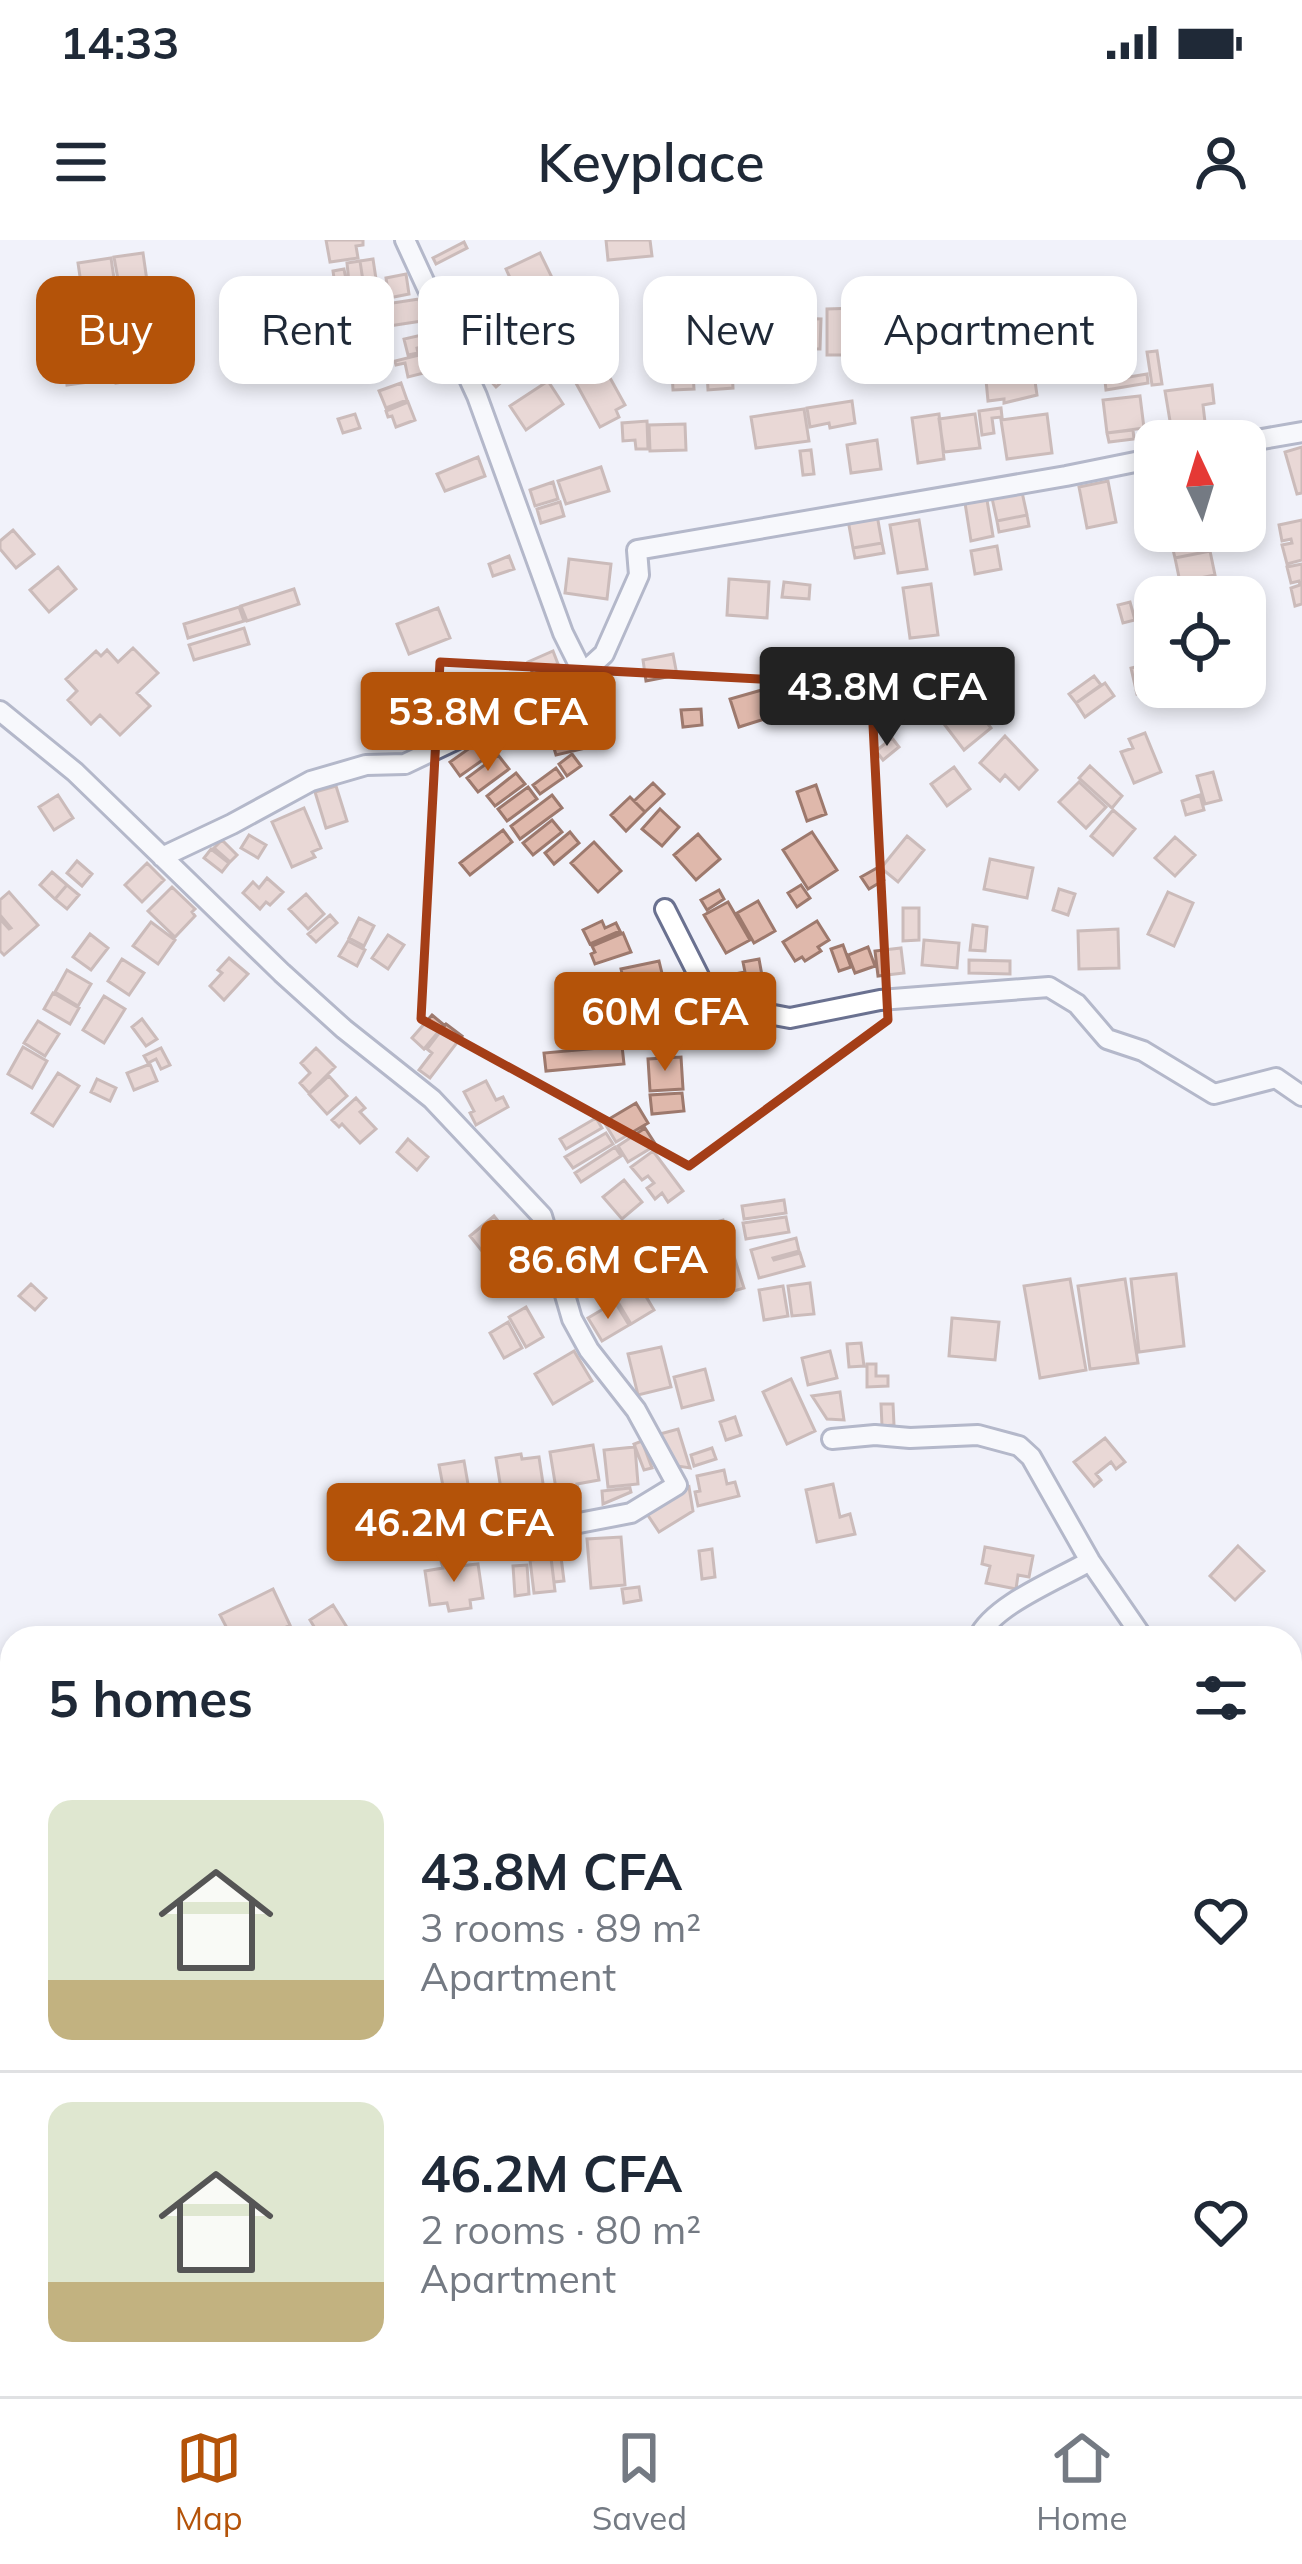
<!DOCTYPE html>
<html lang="en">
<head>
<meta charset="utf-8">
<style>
  body { margin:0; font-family:Mulish,sans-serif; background:#f2f2f3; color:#1f2937; height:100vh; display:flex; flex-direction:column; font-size:45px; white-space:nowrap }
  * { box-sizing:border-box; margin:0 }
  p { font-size:39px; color:#747a83 }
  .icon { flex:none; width:66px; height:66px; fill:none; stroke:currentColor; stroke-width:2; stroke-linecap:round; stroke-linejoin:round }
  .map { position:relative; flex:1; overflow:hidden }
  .panel { position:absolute; left:0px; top:1386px; width:1302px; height:771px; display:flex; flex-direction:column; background:#fff; border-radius:36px 36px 0 0; box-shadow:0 6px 18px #0003 }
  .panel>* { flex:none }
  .top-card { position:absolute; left:36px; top:36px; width:1230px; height:108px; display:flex; gap:24px }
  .needle { width:78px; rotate:356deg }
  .tools { position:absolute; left:1134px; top:180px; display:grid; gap:24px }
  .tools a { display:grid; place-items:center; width:132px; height:132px; border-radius:24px; background:#fff; box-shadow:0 6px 18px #0003; font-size:60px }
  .price { position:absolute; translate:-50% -102px; padding:0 27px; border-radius:12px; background:#b45309; color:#fff; font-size:39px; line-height:78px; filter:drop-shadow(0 3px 6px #0008) }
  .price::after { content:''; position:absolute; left:50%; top:72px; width:36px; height:27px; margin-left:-18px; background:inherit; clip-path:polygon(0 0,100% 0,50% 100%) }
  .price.selected { background:#222; color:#fff }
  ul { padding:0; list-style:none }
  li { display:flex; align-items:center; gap:36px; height:300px; padding:0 48px }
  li+li { border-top:3px solid #e0e1e3 }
  li span { display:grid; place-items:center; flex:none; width:336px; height:240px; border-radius:24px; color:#555 }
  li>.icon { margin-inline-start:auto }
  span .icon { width:144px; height:144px; fill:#fffc; stroke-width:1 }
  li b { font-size:51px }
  h2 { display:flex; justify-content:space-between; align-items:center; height:144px; padding:0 48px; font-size:51px }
  .chip { padding:0 42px; border-radius:24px; background:#fff; box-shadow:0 6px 18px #0003; font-size:42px; line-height:108px }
  .chip.selected { background:#b45309; color:#fff }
  .status { display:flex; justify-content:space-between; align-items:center; height:84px; padding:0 60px; background:#fff; direction:ltr }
  .status svg { height:33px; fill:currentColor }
  header { display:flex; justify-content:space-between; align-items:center; height:156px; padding:0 48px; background:#fff; font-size:54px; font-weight:600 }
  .dock { display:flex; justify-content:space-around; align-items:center; height:168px; border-top:3px solid #e0e1e3; background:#fff; font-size:33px; color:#747a83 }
  .dock a { display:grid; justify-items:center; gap:6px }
  .dock .selected { color:#b45309 }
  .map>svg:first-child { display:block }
  .building { fill:#dfb8ab; stroke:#9d796d; stroke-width:3 }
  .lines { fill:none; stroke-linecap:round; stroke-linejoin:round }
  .minor-casing { stroke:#6a7190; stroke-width:24 }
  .minor { stroke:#fff; stroke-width:18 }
  .marked { fill:none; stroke:#a43e17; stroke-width:9; stroke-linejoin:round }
</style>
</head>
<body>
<div class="status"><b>14:33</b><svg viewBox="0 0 49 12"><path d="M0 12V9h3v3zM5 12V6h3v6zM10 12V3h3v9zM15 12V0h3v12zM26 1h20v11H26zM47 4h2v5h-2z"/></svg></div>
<header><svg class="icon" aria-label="menu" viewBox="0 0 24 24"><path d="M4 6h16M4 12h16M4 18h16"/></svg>Keyplace<svg class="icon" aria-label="person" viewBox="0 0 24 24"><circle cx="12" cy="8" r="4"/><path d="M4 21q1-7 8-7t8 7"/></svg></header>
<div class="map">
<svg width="1302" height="2156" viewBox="0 0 1302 2156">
  <rect width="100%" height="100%" fill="#f1f2fa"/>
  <path class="building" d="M326 0H363V5L356 6 358 18 330 22Z
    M606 0H650L652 16 608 20Z
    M464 2 467 8 436 24 433 18Z
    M143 13 147 41 119 45 114 17Z
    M540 13 562 58 518 79 507 55 516 51 506 29Z
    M111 18 116 52 83 57 78 23Z
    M373 19 376 39 363 41 360 21Z
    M360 21 363 41 349 43 347 23Z
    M344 29 348 50 336 52 333 31Z
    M406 34 409 54 389 58 386 38Z
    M336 57 337 66 355 64 359 89 348 91 349 95 341 96 343 105 322 108 316 60Z
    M419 59 422 81 389 86 386 64Z
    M690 65 692 79 655 85 653 72Z
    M857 68 858 115H827V69Z
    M768 74H793V78L821 79 820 109 768 108Z
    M896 75 899 109 883 111 879 76Z
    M730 90 733 148 708 150 707 132 693 133 694 149 673 150 670 97 689 96V93Z
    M426 94 429 105 417 108 418 113 408 115 404 99Z
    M514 95 532 115 496 147 478 127Z
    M167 103 170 130 154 131 152 105Z
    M1024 103 1028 130 986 136 982 109Z
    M439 110 444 128 408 137 405 123 396 125 395 121Z
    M1068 111 1069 126 1039 129 1038 114Z
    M1157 111 1162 144 1152 145 1147 112Z
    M599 118 625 165 616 170 619 177 600 187 571 134Z
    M151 121 153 139 130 141 128 123Z
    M128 123 130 141 116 143 114 124Z
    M75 124 76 134 95 132 96 141 67 145 65 125Z
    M1034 134 1037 155 1004 163V159L988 161 986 140Z
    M1147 134 1148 143 1106 150 1105 141Z
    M548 141 563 164 526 190 510 166Z
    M401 143 407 160 386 168 379 151Z
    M1212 145 1214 163 1203 165 1205 182 1171 187 1165 151Z
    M1140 156 1144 188 1107 193 1103 160Z
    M852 161 855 183 830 188 829 183 810 187 807 168Z
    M408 162 415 180 396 187 392 176 388 177 386 171Z
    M1001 168 1002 177 992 178 994 193 982 195 979 171Z
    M804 169 809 201 756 208 751 177Z
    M355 174 360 188 343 193 338 179Z
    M939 174 944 219 918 223 912 178Z
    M975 174 980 208 944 212 939 179Z
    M1047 174 1052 213 1007 219 1001 180Z
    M647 181 648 209H636L635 200 623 201 622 183Z
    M685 184 686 210 650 211 649 185Z
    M1133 190 1134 199 1109 202 1107 193Z
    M877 200 881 229 851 233 847 205Z
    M1302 207V253L1297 254 1285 212Z
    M811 210 814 234 803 235 800 211Z
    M478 217 485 236 445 251 437 234Z
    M601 227 609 251 566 264 558 241Z
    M1108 241 1116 282 1087 288 1079 247Z
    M553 242 558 259 535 266 530 250Z
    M1022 252 1027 275 997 281 992 258Z
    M987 260 993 296 971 301 965 263Z
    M560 262 564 276 541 283 537 269Z
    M877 275 882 303 853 308 848 280Z
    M1027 275 1029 286 999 292 997 281Z
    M919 280 927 329 898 333 890 285Z
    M1302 280V320L1287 324 1282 305 1292 303 1291 299 1282 301 1279 285Z
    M13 290 34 314 16 328 0 309V301Z
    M1198 291H1206L1210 311 1175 318 1170 297Z
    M882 303 884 313 855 318 853 308Z
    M997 306 1001 329 975 334 971 311Z
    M1210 311 1215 335 1180 342 1175 318Z
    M509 316 514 329 493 336 489 324Z
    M569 319 611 324 607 359 565 353Z
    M1302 324V364L1295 366 1291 348 1300 345 1299 341 1291 343 1287 327Z
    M58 327 76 349 49 372 30 350Z
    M729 339 769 342 767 378 727 375Z
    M784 342 810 345 809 359 782 357Z
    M931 344 938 395 910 398 903 348Z
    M294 349 299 364 247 381 241 366Z
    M1130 362 1135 380 1123 383 1118 365Z
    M239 367 244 381 188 398 184 384Z
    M438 368 450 398 409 414 397 384Z
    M244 388 249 404 194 420 189 405Z
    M133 408 158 433 137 453 150 466 120 495 100 475 91 484 68 460 77 451 66 439 96 411 101 416 107 410 118 422Z
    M553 411 558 424 533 434 528 422Z
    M945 411 953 426 935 436 927 422Z
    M673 414 677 435 646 441 643 420Z
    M1147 424 1153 451 1137 454 1131 428Z
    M953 429 965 449 931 469 919 449Z
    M1094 436 1101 445 1076 463 1069 454Z
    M1105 443 1114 456 1085 477 1076 463Z
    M769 448 777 475 739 487 730 459Z
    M580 466 584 480 568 485 564 471Z
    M976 468 991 488 964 510 941 480 953 471 960 480Z
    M701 469 702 485 683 487 681 470Z
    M498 488 508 502 460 536 450 522Z
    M581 490 586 508 556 515 551 498Z
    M1145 493 1161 532 1134 543 1121 512 1133 508 1129 499Z
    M1005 496 1037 530 1019 549 1005 535 1000 541 980 523Z
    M892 498 899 507 883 520 876 511Z
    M572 514 581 526 567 536 559 524Z
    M498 515 509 529 478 552 467 538Z
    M1090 526 1122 556 1112 568 1079 538Z
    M954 527 970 549 947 566 931 544Z
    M556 528 563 538 540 554 533 545Z
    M1213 532 1221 560 1205 564 1197 536Z
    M516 533 525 544 495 566 487 556Z
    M1079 542 1106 567 1086 588 1059 562Z
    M653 543 664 554 645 572 634 561Z
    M816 545 826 574 807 581 797 552Z
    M336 546 347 581 326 588 315 552Z
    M528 547 537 559 507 581 498 569Z
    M58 555 73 578 54 590 39 567Z
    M552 555 562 568 520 599 511 586Z
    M1200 555 1204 570 1186 575 1182 561Z
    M630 557 645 572 626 591 611 575Z
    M304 568 321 608 312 612 315 617 292 627 272 582Z
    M660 569 679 587 662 606 642 589Z
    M1113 570 1135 589 1113 615 1091 596Z
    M552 580 562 592 533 615 523 603Z
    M503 590 512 602 470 635 460 623Z
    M570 592 579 603 554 624 545 613Z
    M812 592 837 630 808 649 783 610Z
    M698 594 720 619 696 640 674 615Z
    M249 595 266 605 258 618 241 608Z
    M907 596 924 610 898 642 881 628Z
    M1175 597 1195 615 1175 636 1155 618Z
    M222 600 237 615 230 622 214 608Z
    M594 602 621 631 598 652 571 623Z
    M211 609 229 623 222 632 204 618Z
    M990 619 1033 628 1027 658 984 649Z
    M77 621 92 634 82 646 67 633Z
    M147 623 164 640 142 662 125 645Z
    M877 628 884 640 869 649 861 637Z
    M52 632 67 645 55 659 40 645Z
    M267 638 283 652 270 665 266 662 260 669 243 653 253 642 259 648Z
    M67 645 79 655 67 669 55 659Z
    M801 645 810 658 797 667 788 653Z
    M172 647 195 669 192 672 195 676 175 697 148 671Z
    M1059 649 1075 654 1068 675 1053 670Z
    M719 650 724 659 707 670 701 660Z
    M9 652 38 685 4 715 0 711V679L9 689 11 688 0 675V660Z
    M1168 652 1193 663 1174 706 1148 694Z
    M306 654 324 674 308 689 289 669Z
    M758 661 775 691 754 703 737 673Z
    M728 662 750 700 726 713 704 675Z
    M903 668H919V700L903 701Z
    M330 675 337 683 316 702 308 694Z
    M359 678 374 686 364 706 349 698Z
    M602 681 605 688 616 683 620 691 590 704 583 690Z
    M817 681 829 700 818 707 821 711 805 721 802 717 795 721 783 702Z
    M151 682 175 700 158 724 133 706Z
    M973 685 987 687 985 711 970 710Z
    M1118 689 1119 728 1079 729 1078 691Z
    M623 693 631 712 595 724 591 714 595 712 592 706Z
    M90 694 108 708 91 730 73 717Z
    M388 695 404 705 388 729 372 718Z
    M924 700 959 703 957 728 922 725Z
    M348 701 365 710 357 726 339 716Z
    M843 705 851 727 839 731 831 709Z
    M868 707 875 726 855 733 848 715Z
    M901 708 904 733 878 736 875 711Z
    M229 718 248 734 224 760 210 746 222 733 218 730Z
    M122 719 144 733 129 755 108 741Z
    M759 719 765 752 734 758 730 735 745 732 743 722Z
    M969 720 1010 721V734L969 733Z
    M659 721 669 762 631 771 621 729Z
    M67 730 91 744 78 766 55 752Z
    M53 753 79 768 70 784 44 769Z
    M104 756 125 769 104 803 83 790Z
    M432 775 444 785 424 809 412 798Z
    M142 779 157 799 146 806 132 787Z
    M616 779 618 788 579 795 578 785Z
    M38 781 59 794 45 816 24 803Z
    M446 784 462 796 430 838 419 830 432 813 427 809Z
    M635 785 637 793 581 803 579 795Z
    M622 806 624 824 546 831 544 813Z
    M23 807 47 821 32 848 8 834Z
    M161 808 170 825 161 829 156 819 148 823 144 816Z
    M316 808 335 827 309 853 300 843 310 833 301 823Z
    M681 817 683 849 650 851 648 819Z
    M150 824 157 841 134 850 127 833Z
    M58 833 79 846 53 886 32 873Z
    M329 836 347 856 327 874 309 854Z
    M97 839 116 848 110 861 91 852Z
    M486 841 496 860 503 857 508 867 476 885 470 873 474 871 464 852Z
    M682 853 684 871 652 874 650 855Z
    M356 858 365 868 360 872 376 889 360 903 342 884 339 887 332 880Z
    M636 863 648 883 616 902 604 882Z
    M596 878 602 888 566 909 560 899Z
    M645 888 656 905 628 922 618 906Z
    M606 893 613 904 573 928 565 917Z
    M408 899 428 917 417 930 397 912Z
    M615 907 621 916 581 942 575 933Z
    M653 911 683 951 668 962 662 953 655 959 647 948 654 943 648 936 642 940 631 927Z
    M624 940 642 962 622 979 603 957Z
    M784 960 786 973 744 979 742 966Z
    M494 976 522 1011 497 1030 470 996Z
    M786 977 789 992 746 999 743 983Z
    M723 980 729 1000 714 1005 709 984Z
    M603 984 654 1070 631 1084 579 997Z
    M796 998 799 1011 773 1018 774 1020 800 1013 804 1026 759 1038 751 1010Z
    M731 1007 744 1048 724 1054 711 1013Z
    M1176 1034 1184 1106 1139 1112 1131 1039Z
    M1070 1039 1086 1130 1040 1138 1024 1046Z
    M1125 1039 1138 1123 1090 1129 1078 1046Z
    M810 1043 814 1074 792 1076 788 1046Z
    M31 1044 46 1058 35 1070 19 1056Z
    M783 1046 788 1076 764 1080 759 1050Z
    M615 1062 629 1085 602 1101 588 1078Z
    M526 1067 543 1097 526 1107 509 1077Z
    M952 1078 999 1082 995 1120 949 1116Z
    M508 1082 522 1108 504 1118 490 1093Z
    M861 1103 864 1126 849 1127 847 1104Z
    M661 1107 671 1147 638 1155 628 1114Z
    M574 1111 592 1141 553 1164 535 1134Z
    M830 1111 837 1138 808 1145 802 1118Z
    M867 1124H876V1136H888V1146L867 1147Z
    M705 1129 713 1160 682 1168 674 1137Z
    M791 1139 815 1191 787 1204 763 1152Z
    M840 1152 844 1180 827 1179 812 1156Z
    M881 1164H893L894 1185 882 1186Z
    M735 1177 741 1195 726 1200 720 1182Z
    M678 1189 690 1228 677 1226 660 1194Z
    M1105 1198 1125 1222 1116 1229 1111 1222 1096 1234 1101 1240 1094 1246 1074 1222Z
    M642 1201 652 1228 644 1230 634 1204Z
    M593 1205 599 1240 577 1244 580 1257 558 1261 550 1212Z
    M635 1207 638 1244 608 1247 604 1210Z
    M712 1208 716 1219 694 1226 691 1215Z
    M521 1214 522 1219 539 1217 544 1250 522 1254 523 1264 504 1268 496 1218Z
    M464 1221 473 1273 449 1278 439 1225Z
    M724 1230 727 1244 735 1242 739 1256 698 1266 695 1252 700 1251 697 1236Z
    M833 1244 840 1277 850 1274 855 1294 817 1302 806 1250Z
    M689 1247 693 1271 659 1292 647 1274Z
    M630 1248 631 1252 603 1264 602 1251Z
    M621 1297 625 1345 591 1348 587 1299Z
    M1238 1306 1264 1331 1235 1360 1210 1336Z
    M985 1307 1033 1316 1029 1337 1018 1335 1016 1349 986 1343 990 1326 982 1324Z
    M712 1309 715 1337 702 1339 699 1311Z
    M561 1317 564 1341 554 1342 551 1318Z
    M458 1318 459 1326 478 1324 483 1358 470 1360 471 1368 449 1371 447 1363 430 1365 425 1331 443 1328 441 1321Z
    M551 1318 555 1351 534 1353 530 1320Z
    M527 1325 529 1354 515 1356 513 1326Z
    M639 1347 641 1360 624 1363 622 1349Z
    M273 1349 290 1385 264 1398H232L220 1375Z
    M333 1365 348 1389 332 1398H321L310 1380Z
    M0 1570 9 1575 12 1573V1612L0 1605Z
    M1298 1714 1302 1715V1757L1290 1755V1729L1296 1730Z
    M12 1935V1997L0 1983V1948Z
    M10 1999 12 2019 0 2022V2002Z
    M164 2145H185L186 2156H165Z
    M491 2145H542L531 2156H501Z
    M625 2145H661L672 2156H614Z"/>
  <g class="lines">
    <defs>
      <path id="minor" d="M405 0 477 156 563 393 583 433
        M1245 202 1302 192
        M0 471 75 532 282 733 344 789 432 859 542 976 572 1079 589 1110 636 1170 677 1245 631 1273 501 1298
        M162 617 232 584 311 541 366 525 405 524 527 466 583 433 604 414 639 335 637 310 1066 236 1155 218
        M665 669 710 758 720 765 790 778 880 760 1049 747 1077 764 1107 799 1143 811 1214 854 1276 838 1302 856
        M832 1199 875 1195 910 1198 978 1195 1019 1206 1031 1217 1090 1321 1143 1398
        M978 1398C993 1365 1057 1340 1090 1321
        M1290 1521 1302 1506
        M417 2145 435 2156
        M1167 2145 1169 2156
        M579 2156 589 2145"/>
    </defs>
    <use href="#minor" class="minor-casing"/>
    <use href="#minor" class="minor"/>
  </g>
  <path d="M0 0H1302V2156H0ZM440 422 871 445 888 780 689 926 421 779Z" fill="#f1f2fa" fill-opacity=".55" fill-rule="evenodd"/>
  <path class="marked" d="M440 422 871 445 888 780 689 926 421 779Z"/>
</svg>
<div class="tools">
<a><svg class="needle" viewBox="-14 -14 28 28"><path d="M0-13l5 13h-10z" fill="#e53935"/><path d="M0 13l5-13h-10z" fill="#747a83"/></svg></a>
<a><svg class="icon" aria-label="locate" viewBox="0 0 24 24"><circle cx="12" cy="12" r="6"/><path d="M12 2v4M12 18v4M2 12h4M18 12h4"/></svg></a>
</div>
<b class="price selected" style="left:887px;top:509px">43.8M CFA</b>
<b class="price" style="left:488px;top:534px">53.8M CFA</b>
<b class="price" style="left:665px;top:834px">60M CFA</b>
<b class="price" style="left:608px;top:1082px">86.6M CFA</b>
<b class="price" style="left:454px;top:1345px">46.2M CFA</b>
<div class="top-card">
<a class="chip selected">Buy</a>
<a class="chip">Rent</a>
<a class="chip">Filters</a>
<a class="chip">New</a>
<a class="chip">Apartment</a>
</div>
<section class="panel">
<h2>5 homes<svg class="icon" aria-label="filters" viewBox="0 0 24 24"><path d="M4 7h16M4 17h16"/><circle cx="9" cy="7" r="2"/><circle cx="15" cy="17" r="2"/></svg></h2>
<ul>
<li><span style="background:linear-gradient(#dfe7d0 75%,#c2b280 0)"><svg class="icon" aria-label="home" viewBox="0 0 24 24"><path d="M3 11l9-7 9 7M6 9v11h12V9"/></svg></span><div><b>43.8M CFA</b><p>3 rooms · 89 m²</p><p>Apartment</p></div><svg class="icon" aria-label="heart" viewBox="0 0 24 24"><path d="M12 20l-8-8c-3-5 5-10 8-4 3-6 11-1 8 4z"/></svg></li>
<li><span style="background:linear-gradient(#dfe7d0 75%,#c2b280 0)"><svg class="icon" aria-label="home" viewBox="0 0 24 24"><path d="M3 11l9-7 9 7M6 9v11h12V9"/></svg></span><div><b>46.2M CFA</b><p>2 rooms · 80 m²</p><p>Apartment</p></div><svg class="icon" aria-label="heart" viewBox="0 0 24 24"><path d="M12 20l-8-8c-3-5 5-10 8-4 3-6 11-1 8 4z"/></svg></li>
</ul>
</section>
</div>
<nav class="dock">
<a class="selected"><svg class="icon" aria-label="map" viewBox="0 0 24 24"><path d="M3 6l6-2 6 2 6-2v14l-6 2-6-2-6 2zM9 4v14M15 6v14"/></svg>Map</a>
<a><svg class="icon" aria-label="saved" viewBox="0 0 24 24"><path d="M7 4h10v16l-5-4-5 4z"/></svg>Saved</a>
<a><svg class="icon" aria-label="home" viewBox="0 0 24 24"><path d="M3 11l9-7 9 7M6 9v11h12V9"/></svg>Home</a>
</nav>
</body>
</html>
